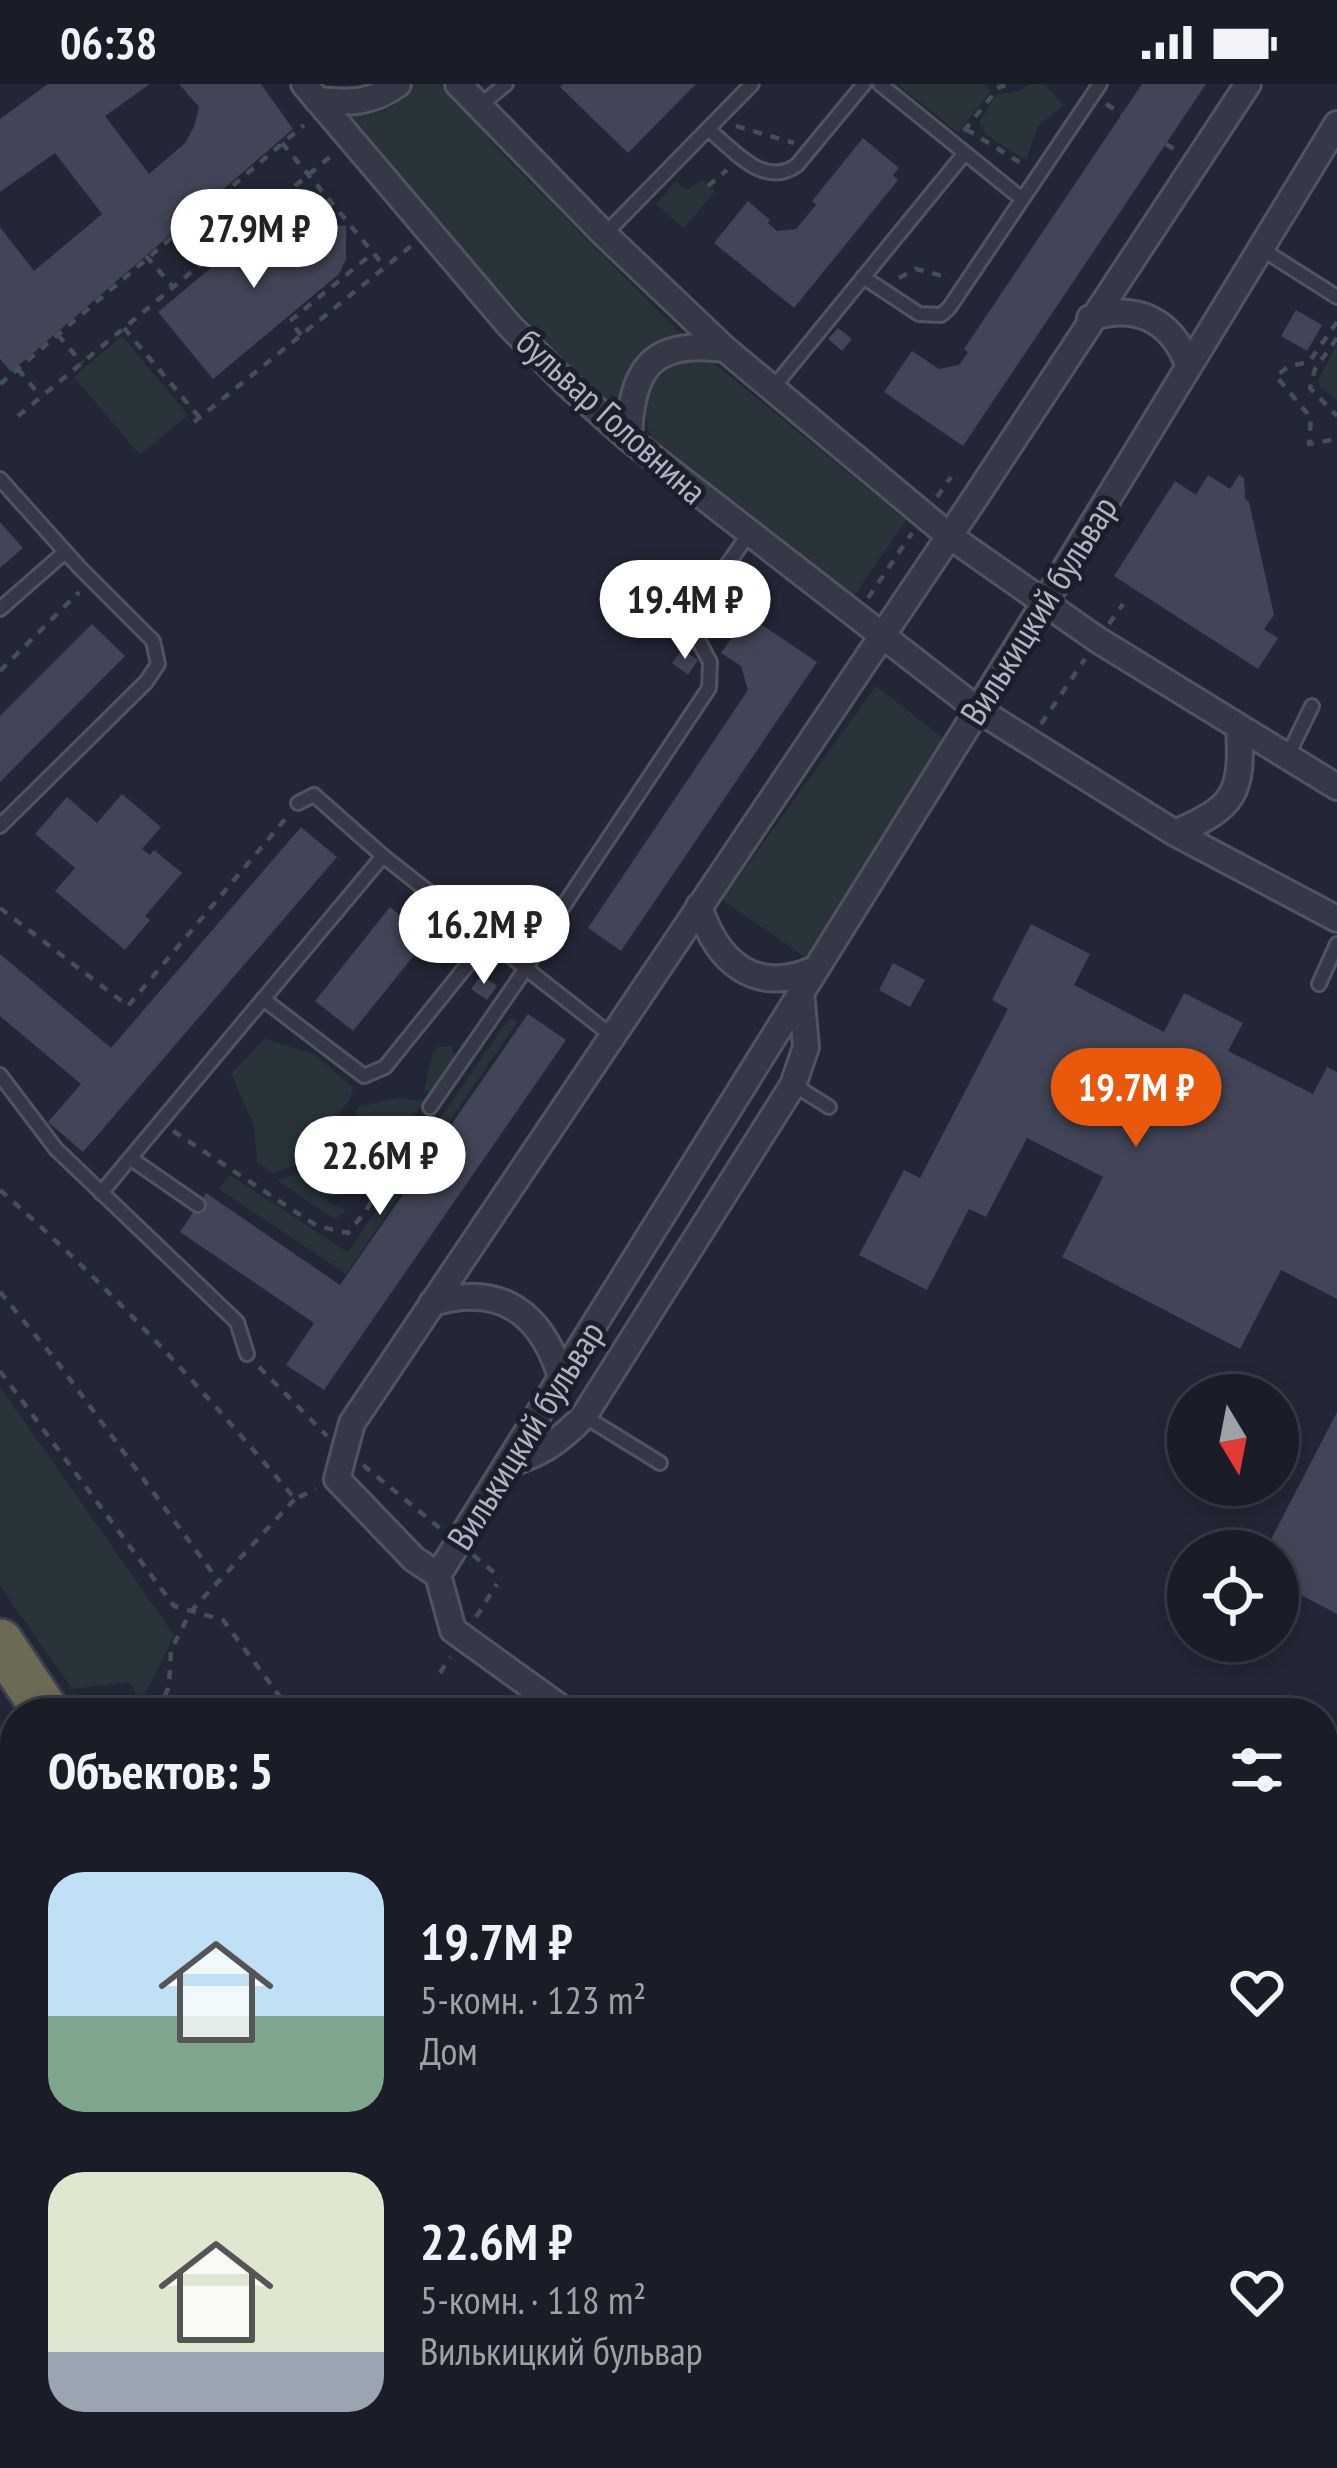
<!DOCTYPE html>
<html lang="ru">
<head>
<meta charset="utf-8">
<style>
  body { margin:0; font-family:"PT Sans Narrow",sans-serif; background:#272934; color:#f1f3f6; height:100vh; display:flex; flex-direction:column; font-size:45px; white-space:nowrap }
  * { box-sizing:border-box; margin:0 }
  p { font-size:39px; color:#9fa1a8 }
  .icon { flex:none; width:66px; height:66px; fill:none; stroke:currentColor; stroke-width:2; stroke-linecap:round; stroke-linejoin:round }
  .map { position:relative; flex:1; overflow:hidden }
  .sheet { position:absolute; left:0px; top:1614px; width:1338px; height:771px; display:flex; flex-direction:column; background:#1a1c28; border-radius:48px 48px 0 0; box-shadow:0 6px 18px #0003,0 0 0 3px #383a45 }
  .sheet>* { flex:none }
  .needle { width:78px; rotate:170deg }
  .tools { position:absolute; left:1167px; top:1290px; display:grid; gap:24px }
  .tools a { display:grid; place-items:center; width:132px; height:132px; border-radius:50%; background:#1a1c28; box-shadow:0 6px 18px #0003,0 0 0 3px #383a45; font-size:60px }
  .price { position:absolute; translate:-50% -102px; padding:0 27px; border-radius:42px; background:#fff; color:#222; font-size:39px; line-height:78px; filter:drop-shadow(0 3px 6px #0008) }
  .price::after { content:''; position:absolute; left:50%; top:72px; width:36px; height:27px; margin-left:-18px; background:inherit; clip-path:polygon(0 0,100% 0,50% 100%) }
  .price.selected { background:#ea580c; color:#fff }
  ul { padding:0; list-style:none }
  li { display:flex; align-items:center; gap:36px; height:300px; padding:0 48px }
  li span { display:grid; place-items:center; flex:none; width:336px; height:240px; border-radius:36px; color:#555 }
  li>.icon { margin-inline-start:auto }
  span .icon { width:144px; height:144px; fill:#fffc; stroke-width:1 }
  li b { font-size:51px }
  h2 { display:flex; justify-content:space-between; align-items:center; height:144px; padding:0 48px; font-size:51px }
  .status { display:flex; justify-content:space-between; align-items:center; height:84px; padding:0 60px; background:#1a1c28; direction:ltr }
  .status svg { height:33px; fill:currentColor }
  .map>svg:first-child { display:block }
  .green { fill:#28343a }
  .building { fill:#424557 }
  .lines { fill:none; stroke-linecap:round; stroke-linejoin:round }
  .service-casing { stroke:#515361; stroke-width:18 }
  .minor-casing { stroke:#515361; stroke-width:30 }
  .tertiary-casing { stroke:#515361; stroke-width:36 }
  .motorway-casing { stroke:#3e404e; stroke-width:51 }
  .path { stroke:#454f56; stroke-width:4.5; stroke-dasharray:9 9; stroke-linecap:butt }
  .service { stroke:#373847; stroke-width:12 }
  .minor { stroke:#373847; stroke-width:24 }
  .tertiary { stroke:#373847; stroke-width:30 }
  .motorway { stroke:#6c6954; stroke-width:45 }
  .labels { text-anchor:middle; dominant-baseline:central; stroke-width:10; stroke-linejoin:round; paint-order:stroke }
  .street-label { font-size:36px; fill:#b1b3c3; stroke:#1c1e2b }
</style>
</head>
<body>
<div class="status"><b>06:38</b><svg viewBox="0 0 49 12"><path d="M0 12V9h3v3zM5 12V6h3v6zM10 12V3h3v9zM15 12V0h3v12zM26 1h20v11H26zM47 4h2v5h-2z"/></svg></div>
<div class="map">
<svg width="1337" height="2384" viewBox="0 0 1337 2384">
  <rect width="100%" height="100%" fill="#232636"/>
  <path class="green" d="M413 0H440L509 77 683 252 663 260 621 332C523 238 436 137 351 32 378 32 398 25 413 0Z
    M897 0H983L991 7 958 49Z
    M1030 0H1045L1063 21 1038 42 1026 76 986 51 979 38 997 10 1016 8Z
    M702 96 715 107 684 144 656 120 676 97 687 106Z
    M122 252 188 331 140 371 74 293Z
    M1337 260V316L1321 304 1318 297Z
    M691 275H709L906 436 852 515 654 359C635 321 650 287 691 275Z
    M876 602 944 655 805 873 722 816Z
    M510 933 517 938 346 1190 219 1105 230 1091 348 1168Z
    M264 955 315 970 353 1004 350 1015 332 1039 334 1050 310 1077 273 1089 257 1078 254 1041 231 990Z
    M452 962 454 975 430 1007H424L432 970 438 963Z
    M398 1014 424 1017 384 1073 353 1045 358 1023Z
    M344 1056 384 1084 374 1106 325 1113 332 1121 347 1126 334 1135 277 1096 317 1084Z
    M0 1303 174 1551 142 1617 129 1598 72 1605 0 1502Z
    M1323 1730 1337 1737V1968L1323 1964Z
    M0 1809 15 1810V2041L0 2019Z
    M0 2049 15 2071V2137L0 2117Z
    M0 2152 15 2183V2263L0 2240Z
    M0 2291 15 2313V2370H52L61 2384H18L0 2356Z
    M133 2370H189L197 2384H140Z
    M224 2370H359L366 2384H215Z
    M519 2370H589L595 2384H526Z"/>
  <path class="building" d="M48 0H150L105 32 149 90 185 59 194 43 199 23 179 0H261L293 45 11 288 0 275V143L34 187 102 130 55 69 0 108V35Z
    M563 0H696L628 69 560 3Z
    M1142 0H1206L963 362 884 308 912 267 939 285 959 281 968 268 964 265Z
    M863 54 899 84 893 91 898 96 794 224 714 159 748 117 770 136 768 139 777 147 796 145 816 121 812 117Z
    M270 135 286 155 315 139 346 142V175L339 190 213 295 158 228Z
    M1296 226 1322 241 1307 267 1281 252Z
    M838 244 852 255 842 267 828 255Z
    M1208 391 1230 405 1239 391 1244 394 1245 415 1249 418 1274 531 1264 545 1278 554 1258 585 1114 492 1175 397 1196 411Z
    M0 438 23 464 0 484Z
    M747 531 817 578 621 867 588 844 748 606 741 582 721 569Z
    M92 540 125 572 0 698V632Z
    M682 565 698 576 688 591 672 579Z
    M122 710 161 743 142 765 150 771 154 766 182 789 145 832 150 836 125 866 55 807 75 784 35 750 67 713 97 739Z
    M301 743 337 773 83 1068 48 1038 81 1000 0 932V870L111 964Z
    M390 823 428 854 353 947 315 917Z
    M1031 840 1090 870 1074 901 1164 948 1184 909 1243 939 1228 967 1313 1010 1327 983 1337 988V1215L1281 1186 1240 1265 1062 1173 1103 1093 1027 1054 986 1133 969 1125 927 1206 859 1171 904 1086 920 1094 1008 925 992 916Z
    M893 879 925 896 910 923 879 906Z
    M481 891 497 902 487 916 471 905Z
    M528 930 566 956 324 1306 286 1281 314 1239 180 1148 206 1109 340 1201Z
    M1337 1328V1530L1278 1499V1467H1265Z
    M1323 1776 1337 1783V1928L1323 1921Z
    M1093 2370H1238L1233 2384H1092L1088 2383Z"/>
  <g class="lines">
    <defs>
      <path id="service" d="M880 0 1022 115
        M479 22 506 0
        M708 45C734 66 764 105 797 81L864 0
        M605 150 752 0
        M1260 164 1337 213
        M863 193 919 230 941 231 949 224 1100 0
        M772 305 965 69
        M0 395 79 483 153 557 158 580 146 598 0 742
        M0 525 65 468
        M1287 673 1312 622
        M298 719 314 711 383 772 612 952
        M1319 900 1337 860
        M263 915 364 992 385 983 489 854
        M0 991 56 1065 237 1238 247 1270
        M794 1001 829 1023
        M430 1023 527 883 546 848 709 604 710 578 688 537 748 451
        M130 1074 198 1121
        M101 1109 383 772
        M584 1332 660 1379
        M687 2370 693 2384"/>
      <path id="minor" d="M304 0 509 241 566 299 629 355 977 625 1175 749 1337 835
        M458 0 604 150 725 265 948 451 1098 556 1337 703
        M317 16C349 19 371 20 398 0
        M1090 234C1136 219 1172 236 1188 281
        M629 355C631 285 651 255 725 265
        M1175 749C1235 723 1243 710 1239 644
        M699 822C717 878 755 912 815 885
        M432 1219C500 1199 541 1228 561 1293
        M507 1380C540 1371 560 1357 584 1332L793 1001 806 963 801 907
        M438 1491 414 1475 337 1395 352 1339 975 414 1248 0
        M438 1491 1043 521 1337 40
        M438 1491 453 1546 568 1629
        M1323 2026 1337 2031"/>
      <path id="tertiary" d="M0 2368 10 2384"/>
      <path id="motorway" d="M0 1558 47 1629
        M0 1703 15 1727
        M400 2370 406 2384
        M489 2370 494 2384"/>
    </defs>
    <use href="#service" class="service-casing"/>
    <use href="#minor" class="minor-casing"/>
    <use href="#tertiary" class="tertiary-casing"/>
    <use href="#motorway" class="motorway-casing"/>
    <path class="path" d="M1106 20 1122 30
      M736 42 794 59
      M966 45 1024 81
      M964 47 999 3 1009 0
      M282 59 385 183
      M1166 60 1180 69
      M708 102 727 86
      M271 122 293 149
      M146 172 173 203
      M899 194 916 185 950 194
      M1337 238 1309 278 1289 282 1276 292 1311 334 1309 360 1337 355
      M124 244 200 334
      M58 251 82 279
      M301 251 290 237 373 169
      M1337 254 1315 285 1310 304 1337 332
      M18 285 41 313
      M0 300 304 41
      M18 332 331 72
      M194 338 411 162
      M937 413 951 393
      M868 514 912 449
      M1109 540 1123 520
      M0 587 79 508
      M1041 640 1085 575
      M0 824 128 922 287 733
      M173 1047 317 1142 348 1149 365 1128 420 1038
      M0 1106C110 1203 201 1303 295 1415L316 1405
      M0 1208 58 1279 220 1499
      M259 1283 327 1352
      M0 1287 174 1522 223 1536 292 1629
      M363 1381 442 1446
      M473 1471 501 1494
      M476 1533 497 1500
      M440 1589 450 1573
      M158 1629 169 1602 171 1566 191 1527 295 1415
      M0 2033 15 2055
      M0 2128 15 2155
      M0 2259 15 2282
      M72 2370 81 2384
      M123 2370 130 2384
      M199 2370 206 2384"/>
    <use href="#service" class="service"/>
    <use href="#minor" class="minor"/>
    <use href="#tertiary" class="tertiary"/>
    <use href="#motorway" class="motorway"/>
  </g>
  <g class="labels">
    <g class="street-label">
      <text transform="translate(612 332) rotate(42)">бульвар Головнина</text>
      <text transform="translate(1038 526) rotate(-58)">Вилькицкий бульвар</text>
      <text transform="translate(525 1351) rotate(-58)">Вилькицкий бульвар</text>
    </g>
  </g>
</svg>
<div class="tools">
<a><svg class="needle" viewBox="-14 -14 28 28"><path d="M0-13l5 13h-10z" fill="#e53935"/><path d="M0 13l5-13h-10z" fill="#9fa1a8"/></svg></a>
<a><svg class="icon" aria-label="locate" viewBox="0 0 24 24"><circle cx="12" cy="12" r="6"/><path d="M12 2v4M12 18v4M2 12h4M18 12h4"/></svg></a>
</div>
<b class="price" style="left:254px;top:207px">27.9M ₽</b>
<b class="price" style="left:685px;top:578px">19.4M ₽</b>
<b class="price" style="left:484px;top:903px">16.2M ₽</b>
<b class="price selected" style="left:1136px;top:1066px">19.7M ₽</b>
<b class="price" style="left:380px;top:1134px">22.6M ₽</b>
<section class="sheet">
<h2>Объектов: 5<svg class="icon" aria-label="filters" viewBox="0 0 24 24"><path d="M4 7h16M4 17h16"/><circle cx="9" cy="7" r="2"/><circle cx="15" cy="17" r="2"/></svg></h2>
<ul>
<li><span style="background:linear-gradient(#bfe0f5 60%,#7fa58c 0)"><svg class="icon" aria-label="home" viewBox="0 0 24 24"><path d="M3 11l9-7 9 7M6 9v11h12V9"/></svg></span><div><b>19.7M ₽</b><p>5-комн. · 123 m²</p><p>Дом</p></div><svg class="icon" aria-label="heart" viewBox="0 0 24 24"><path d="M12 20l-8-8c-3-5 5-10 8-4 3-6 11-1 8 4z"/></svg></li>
<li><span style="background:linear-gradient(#dfe7d0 75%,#9aa5b1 0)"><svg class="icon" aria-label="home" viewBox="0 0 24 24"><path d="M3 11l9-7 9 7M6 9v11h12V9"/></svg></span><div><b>22.6M ₽</b><p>5-комн. · 118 m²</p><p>Вилькицкий бульвар</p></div><svg class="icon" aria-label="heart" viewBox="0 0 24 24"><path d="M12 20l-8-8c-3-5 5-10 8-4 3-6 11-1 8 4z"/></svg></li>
</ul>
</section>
</div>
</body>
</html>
